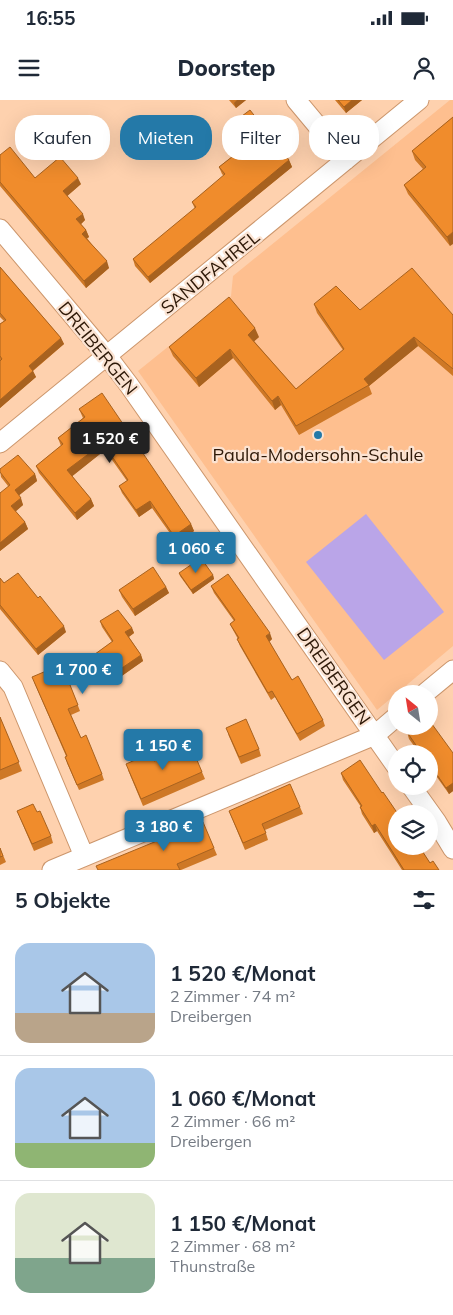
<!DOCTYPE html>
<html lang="de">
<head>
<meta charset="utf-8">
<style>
  body { margin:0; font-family:Mulish,sans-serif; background:#f2f2f3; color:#1f2937; height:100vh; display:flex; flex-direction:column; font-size:19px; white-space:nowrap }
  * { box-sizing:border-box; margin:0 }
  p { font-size:16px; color:#747a83 }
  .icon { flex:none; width:28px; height:28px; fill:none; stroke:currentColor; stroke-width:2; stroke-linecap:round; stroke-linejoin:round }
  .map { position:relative; height:770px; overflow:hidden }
  .side { display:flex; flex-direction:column; background:#fff; flex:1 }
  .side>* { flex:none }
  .banner { position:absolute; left:15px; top:15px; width:424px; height:45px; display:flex; gap:10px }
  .needle { width:32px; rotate:330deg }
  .tools { position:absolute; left:388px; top:585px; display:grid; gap:10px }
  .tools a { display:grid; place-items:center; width:50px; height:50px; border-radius:50%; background:#fff; box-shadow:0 5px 20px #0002; font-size:25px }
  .price { position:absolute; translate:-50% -42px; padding:0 11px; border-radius:5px; background:#2479a8; color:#fff; font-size:16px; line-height:32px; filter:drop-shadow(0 1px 2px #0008) }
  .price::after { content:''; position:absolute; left:50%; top:30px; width:15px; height:11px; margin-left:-8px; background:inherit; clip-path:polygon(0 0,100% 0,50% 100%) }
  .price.current { background:#222; color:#fff }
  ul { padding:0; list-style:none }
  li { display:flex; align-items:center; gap:15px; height:125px; padding:0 15px }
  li+li { border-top:1px solid #e0e1e3 }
  li span { display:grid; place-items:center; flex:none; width:140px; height:100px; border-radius:15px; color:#555 }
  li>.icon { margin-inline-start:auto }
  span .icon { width:60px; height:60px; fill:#fffc; stroke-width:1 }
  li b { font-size:21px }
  h2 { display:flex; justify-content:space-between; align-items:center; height:60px; padding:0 15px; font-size:21px }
  .chip { padding:0 18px; border-radius:20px; background:#fff; box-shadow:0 5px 20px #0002; font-size:18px; line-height:45px }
  .chip.current { background:#2479a8; color:#fff }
  .status { display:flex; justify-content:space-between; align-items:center; height:35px; padding:0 25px; background:#fff; direction:ltr }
  .status svg { height:14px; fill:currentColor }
  header { display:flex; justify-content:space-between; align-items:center; height:65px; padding:0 15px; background:#fff; font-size:22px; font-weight:800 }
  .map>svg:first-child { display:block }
  .built { fill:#febf8f }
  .green { fill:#baa5e8 }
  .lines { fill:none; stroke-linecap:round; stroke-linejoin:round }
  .minor-casing { stroke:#cc966c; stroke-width:21 }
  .minor { stroke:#fff; stroke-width:19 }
  .wall { fill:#ce7826 }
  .shaded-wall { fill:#a8621f }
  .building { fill:#f08c2c; stroke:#a8621f }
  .poi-dot { fill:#2479a8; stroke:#fbe3d2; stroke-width:2 }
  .labels { text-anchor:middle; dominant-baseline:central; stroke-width:4.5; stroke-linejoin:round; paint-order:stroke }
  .street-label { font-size:18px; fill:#2d1807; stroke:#fbe3d2 }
  .poi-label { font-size:18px; fill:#2d1807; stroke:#fbe3d2 }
</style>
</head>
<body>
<div class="status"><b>16:55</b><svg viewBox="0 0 49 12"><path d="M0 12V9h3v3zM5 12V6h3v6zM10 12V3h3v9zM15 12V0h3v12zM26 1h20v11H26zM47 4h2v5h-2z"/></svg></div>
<header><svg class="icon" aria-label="menu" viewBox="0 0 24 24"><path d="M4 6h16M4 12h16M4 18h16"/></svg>Doorstep<svg class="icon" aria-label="person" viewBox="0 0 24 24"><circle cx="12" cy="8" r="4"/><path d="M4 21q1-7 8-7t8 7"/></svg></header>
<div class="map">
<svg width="453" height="770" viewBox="0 0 453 770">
  <rect width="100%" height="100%" fill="#fed1ae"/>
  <path class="built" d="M450 0H453V546L377 610 138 271 231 196 233 176Z"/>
  <path class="green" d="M366 414 444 512 384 560 306 462Z"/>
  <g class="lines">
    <defs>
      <path id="minor" d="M296 0 346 60
        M0 129 107 256 129 285 396 666
        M0 343 419 0
        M0 571 13 587 84 756
        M424 594 453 570
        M411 686 436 721 453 749
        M52 770 375 635 396 617"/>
    </defs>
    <use href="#minor" class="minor-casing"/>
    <use href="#minor" class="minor"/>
  </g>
  <path class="wall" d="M229 0H246L236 8Z
    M335 0H362L346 13Z
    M453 17 450 146 408 94 404 85 423 69 415 60 412 51Z
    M230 25 289 60 292 67 150 183 135 166 133 159 195 109 192 102 224 76 222 74 219 67 244 47 233 32Z
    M0 55 35 78 81 84 67 96 85 120 81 124 86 130 89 137 87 138 109 168 86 188 0 86Z
    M0 167 61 238 64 244 33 271 36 277 0 308V261L1 260H0V224L4 221 0 217Z
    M314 204 360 210 453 215V276L418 246 369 286 372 294 299 335 281 305 275 310 233 258 199 287 173 256 169 247 259 237 254 241 296 289 343 250 317 213Z
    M79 309 191 424 194 431 177 443 152 408 139 417 122 393 119 386 127 381 105 350 72 376 91 399 94 406 77 420 39 373 36 366 61 346 58 338 83 318Z
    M0 369 35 374 37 381 19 395 23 405 15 411 25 422 28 429 0 451 8 386 1 377Z
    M179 473 213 475 214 479 193 494 180 476Z
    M0 478 4 483 66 532 38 555 0 509Z
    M211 486 272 539 269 542 292 580 323 620 325 626 300 641 275 597 271 600 240 546 237 539H238L233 530 230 524 234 521 214 493Z
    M166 487 169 493 135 516 122 497 119 490Z
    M100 521 132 528 134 533 129 537 141 555 143 561 116 580 108 568 70 585 80 611 71 615 81 638 102 674 104 680 79 690 67 663 66 656 34 582 80 565 112 542 102 527Z
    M0 617 22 671 0 680Z
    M407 632 453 653V691L449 694 429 666V654H420L409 639Z
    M228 634 259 649 261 656 241 664Z
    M154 661 202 672 205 679 143 706 128 670Z
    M341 673 382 693 430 763 439 770H402L377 731 374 733 362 714 360 707H361L343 680Z
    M300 707 303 714 265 730 268 740 245 750 229 711Z
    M17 711 37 712 51 736 53 743 34 751Z
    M0 748 6 762 0 765Z
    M214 748 217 755 181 770H97Z"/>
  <path class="shaded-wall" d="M237 0H246L236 8 234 3Z
    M352 0H362L346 13 344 7Z
    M289 60 292 67 150 183 148 177Z
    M78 78 81 84 65 98 63 91Z
    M83 114 85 120 79 126 76 119Z
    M86 130 89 137 85 140 82 134Z
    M453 132V144L450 146 447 137Z
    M107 161 109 168 86 188 84 181Z
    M255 228 259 237 251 244 248 235Z
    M414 237 418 246 369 286 364 279Z
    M61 238 64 244 31 272 29 266Z
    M230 249 233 258 199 287 196 278Z
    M33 271 36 277 0 308V300Z
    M278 296 281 305 275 310 272 301Z
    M103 343 105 350 70 378 67 370Z
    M35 374 37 381 17 397 15 390Z
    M21 398 23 405 14 413 11 406Z
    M91 399 94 406 77 420 75 413Z
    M150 401 152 408 139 417 136 410Z
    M25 422 28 429 0 451V443Z
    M191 424 194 431 177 443 174 436Z
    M213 475 214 479 193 494 191 490Z
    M166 487 169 493 135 516 133 509Z
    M64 526 66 532 38 555 36 549Z
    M132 528 134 533 127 538 125 532Z
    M270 533 272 539 268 543 266 536Z
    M141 555 143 561 116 580 113 574Z
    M453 683V691L449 694 446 688Z
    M375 724 377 731 374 733 372 726Z"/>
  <path class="building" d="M338 0H352L344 7Z
    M250 10 289 60 148 177 133 159 196 107 192 102 225 74 219 67 246 46 230 25Z
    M453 17V132L447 137 404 85 426 67 412 51Z
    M10 47 35 78 60 57 78 78 63 91 83 114 76 119 86 130 82 134 107 161 84 181 0 82V55Z
    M0 167 61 238 29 266 33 271 0 300V261L2 259 0 256V224L6 220 0 213Z
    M412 168 453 215V269L414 237 364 279 369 285 296 326 278 296 272 301 230 249 196 278 169 247 229 197 255 228 248 235 296 289 344 249 314 204 336 186 360 210Z
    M102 293 191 424 174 436 150 401 136 410 119 386 128 380 103 343 67 370 91 399 75 413 36 366 63 344 58 338 85 317 79 309Z
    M18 355 35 374 15 390 21 398 11 406 25 422 0 443V393L10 385 0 372V369Z
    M201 458 213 475 191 490 179 473Z
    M153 467 166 487 133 509 119 490Z
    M18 473 38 498 40 496 64 526 36 549 0 505V478L4 483Z
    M228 474 270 533 266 536 292 580 298 576 323 620 297 634 272 591 268 593 237 539 239 538 230 524 235 520 211 486Z
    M118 510 132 528 125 532 141 555 113 574 105 563 68 580 78 605 68 609 81 638 86 635 102 674 77 685 65 657 67 656 32 577 77 558 80 565 113 541 100 521Z
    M0 617 19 662 0 670Z
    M246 619 259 649 239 657 226 628Z
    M429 620 453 653V683L446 688 429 663V654H422L407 632 415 626H429Z
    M191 646 202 672 141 699 126 664 151 653 154 661Z
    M360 660 382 693 383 692 398 714H396V746H419L430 763 433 761 439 770H404L375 724 372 726 360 707 362 706 341 673Z
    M290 684 300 707 262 724 266 733 243 743 229 711Z
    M33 704 37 712 40 711 51 736 32 744 17 711Z
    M203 722 214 748 177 764 180 770H98L96 766Z
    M0 748 3 756 0 757Z"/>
  <circle class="poi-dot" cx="318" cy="335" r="5"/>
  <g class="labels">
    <g class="street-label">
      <text transform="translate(210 172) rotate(-39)">SANDFAHREL</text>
      <text transform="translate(98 248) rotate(51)">DREIBERGEN</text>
      <text transform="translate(334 576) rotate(55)">DREIBERGEN</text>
    </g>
    <g class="poi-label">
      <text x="318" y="354">Paula-Modersohn-Schule</text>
    </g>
  </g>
</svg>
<div class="tools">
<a><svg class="needle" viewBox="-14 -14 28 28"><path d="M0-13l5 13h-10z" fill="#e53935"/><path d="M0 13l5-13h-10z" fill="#747a83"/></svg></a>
<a><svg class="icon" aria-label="locate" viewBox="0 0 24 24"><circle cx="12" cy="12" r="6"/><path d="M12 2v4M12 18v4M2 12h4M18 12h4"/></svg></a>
<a><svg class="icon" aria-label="layers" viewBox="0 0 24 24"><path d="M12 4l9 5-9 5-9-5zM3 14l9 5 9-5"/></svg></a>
</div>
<b class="price current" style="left:110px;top:364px">1 520 €</b>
<b class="price" style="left:196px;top:474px">1 060 €</b>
<b class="price" style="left:83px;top:595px">1 700 €</b>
<b class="price" style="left:163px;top:671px">1 150 €</b>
<b class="price" style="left:164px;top:752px">3 180 €</b>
<div class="banner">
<a class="chip">Kaufen</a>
<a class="chip current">Mieten</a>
<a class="chip">Filter</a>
<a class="chip">Neu</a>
</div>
</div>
<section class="side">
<h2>5 Objekte<svg class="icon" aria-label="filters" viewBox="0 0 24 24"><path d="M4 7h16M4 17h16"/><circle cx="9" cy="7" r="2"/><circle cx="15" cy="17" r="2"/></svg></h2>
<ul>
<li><span style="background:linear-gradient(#a9c7e8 70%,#b9a48a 0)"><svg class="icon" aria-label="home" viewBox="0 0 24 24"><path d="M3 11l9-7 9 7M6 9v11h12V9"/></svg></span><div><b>1 520 €/Monat</b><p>2 Zimmer · 74 m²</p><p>Dreibergen</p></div></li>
<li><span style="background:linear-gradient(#a9c7e8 75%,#8fb573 0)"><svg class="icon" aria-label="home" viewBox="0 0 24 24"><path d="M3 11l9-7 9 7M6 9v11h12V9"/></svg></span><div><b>1 060 €/Monat</b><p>2 Zimmer · 66 m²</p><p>Dreibergen</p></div></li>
<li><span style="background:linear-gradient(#dfe7d0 65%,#7fa58c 0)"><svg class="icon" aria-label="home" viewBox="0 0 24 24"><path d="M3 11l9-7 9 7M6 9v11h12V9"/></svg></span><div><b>1 150 €/Monat</b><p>2 Zimmer · 68 m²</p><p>Thunstraße</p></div></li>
</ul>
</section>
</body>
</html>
